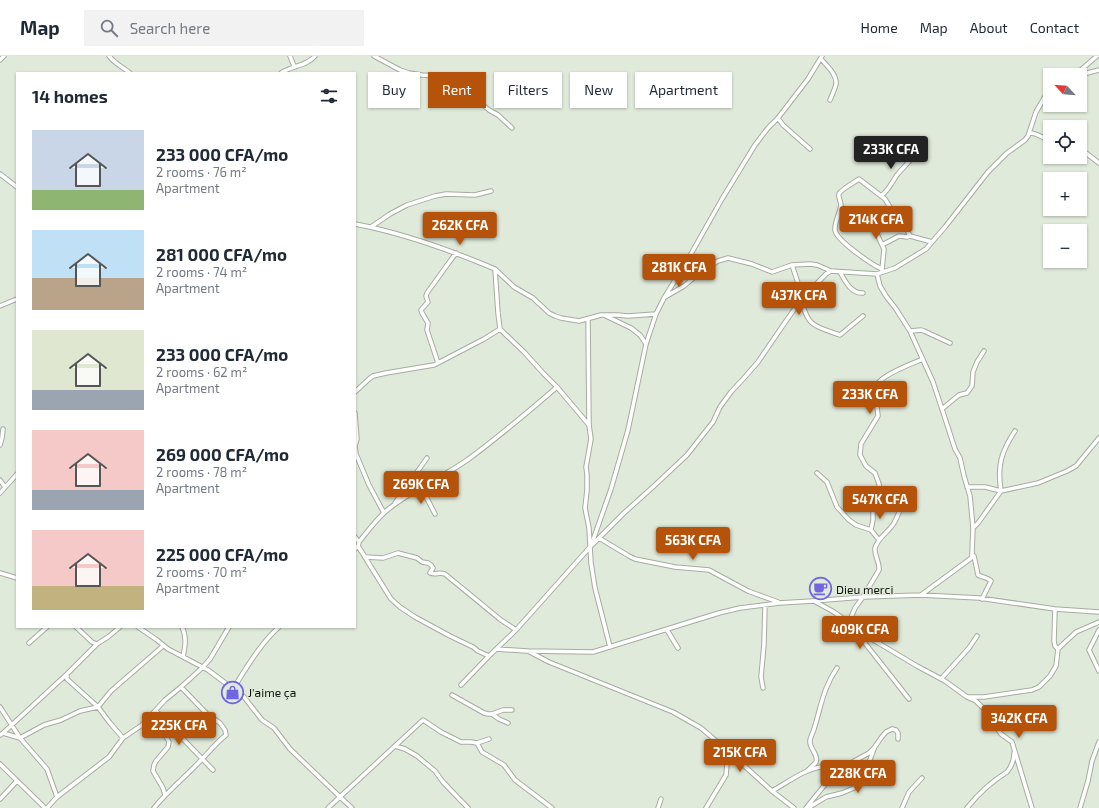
<!DOCTYPE html>
<html lang="en">
<head>
<meta charset="utf-8">
<style>
  body { margin:0; font-family:"Exo 2",sans-serif; background:#f2f2f3; color:#1f2937; height:100vh; display:flex; flex-direction:column; font-size:15px; white-space:nowrap }
  * { box-sizing:border-box; margin:0 }
  p { font-size:13px; color:#747a83 }
  .icon { flex:none; width:22px; height:22px; fill:none; stroke:currentColor; stroke-width:2; stroke-linecap:round; stroke-linejoin:round }
  .map { position:relative; flex:1; overflow:hidden }
  .panel { position:absolute; left:16px; top:16px; width:340px; height:556px; display:flex; flex-direction:column; background:#fff; border-radius:0px; box-shadow:0 1px 3px #0004 }
  .panel>* { flex:none }
  .guide { position:absolute; left:368px; top:16px; width:380px; height:36px; display:flex; gap:8px }
  .needle { width:26px; rotate:296deg }
  .controls { position:absolute; left:1043px; top:12px; display:grid; gap:8px }
  .controls a { display:grid; place-items:center; width:44px; height:44px; border-radius:0px; background:#fff; box-shadow:0 1px 3px #0004; font-size:20px }
  .price { position:absolute; translate:-50% -34px; padding:0 9px; border-radius:4px; background:#b45309; color:#fff; font-size:13px; line-height:26px; filter:drop-shadow(0 1px 2px #0008) }
  .price::after { content:''; position:absolute; left:50%; top:24px; width:12px; height:9px; margin-left:-6px; background:inherit; clip-path:polygon(0 0,100% 0,50% 100%) }
  .price.active { background:#222; color:#fff }
  ul { padding:0; list-style:none }
  li { display:flex; align-items:center; gap:12px; height:100px; padding:0 16px }
  li span { display:grid; place-items:center; flex:none; width:112px; height:80px; border-radius:0px; color:#555 }
  li>.icon { margin-inline-start:auto }
  span .icon { width:48px; height:48px; fill:#fffc; stroke-width:1 }
  li b { font-size:17px }
  h2 { display:flex; justify-content:space-between; align-items:center; height:48px; padding:0 16px; font-size:17px }
  .pill { padding:0 14px; border-radius:0px; background:#fff; box-shadow:0 1px 3px #0004; font-size:14px; line-height:36px }
  .pill.active { background:#b45309; color:#fff }
  header { display:flex; align-items:center; gap:24px; box-sizing:border-box; height:56px; padding:0 20px; background:#fff; border-bottom:1px solid #e0e1e3 }
  header strong { font-size:19px }
  nav { display:flex; gap:22px; margin-inline-start:auto; font-size:14px }
  .search { width:280px; height:36px; background:#f2f2f3; display:flex; align-items:center; gap:10px; box-sizing:border-box; padding:0 14px; border-radius:0px; color:#747a83; font-size:15px }
  .map>svg:first-child { display:block }
  .lines { fill:none; stroke-linecap:round; stroke-linejoin:round }
  .minor-casing { stroke:#a4ae9e; stroke-width:5.5 }
  .minor { stroke:#fff; stroke-width:3.5 }
  .labels { text-anchor:middle; dominant-baseline:central; stroke-width:3; stroke-linejoin:round; paint-order:stroke }
  .poi-label { font-size:12px; fill:#0e110b; stroke:#e0eada; text-anchor:start }
</style>
</head>
<body>
<header>
<strong>Map</strong>
<div class="search"><svg class="icon" aria-label="search" viewBox="0 0 24 24"><circle cx="10" cy="10" r="6"/><path d="M15 15l6 6"/></svg>Search here</div>
<nav><a>Home</a><a>Map</a><a>About</a><a>Contact</a></nav>
</header>
<div class="map">
<svg width="1099" height="752" viewBox="0 0 1099 752">
  <rect width="100%" height="100%" fill="#e0eada"/>
  <g class="lines">
    <defs>
      <path id="minor" d="M109 0C115 8 123 11 130 17
        M290 0 294 10
        M374 0 400 14 409 17 422 19 435 20 442 23 449 25 471 39 489 54 498 59 512 72
        M821 3C826 9 837 18 836 28 835 33 832 39 830 44
        M0 4 4 0
        M281 17C291 10 307 10 315 0
        M1075 19 1097 0
        M1080 19 1099 14
        M778 62 783 69 810 93
        M1030 77C1038 77 1043 83 1050 84
        M1080 95 1086 97 1099 107
        M0 118 17 131
        M881 140C889 134 892 126 897 119 902 113 907 108 912 102
        M355 168C403 177 450 194 495 213L498 257 500 273 525 297 543 317 557 331 589 369
        M371 171 390 158 407 149 435 140 446 138 475 139 491 135
        M877 178 882 189
        M792 209C794 215 796 221 798 227 800 238 803 258 811 266 816 272 832 276 840 279L863 260
        M495 213 514 231 533 242 549 257 555 260 561 262 579 265 601 259H604L631 272 640 279 646 288
        M882 213C872 209 836 184 835 174 834 167 840 157 841 149 841 146 838 141 839 138 840 134 855 126 859 123L885 143 894 158 903 166 910 180
        M882 214 884 193 882 189 899 180 907 181 910 180 932 186
        M840 216C845 225 851 238 863 237
        M877 218 880 230 886 240 896 253 910 275 933 326 942 353 955 393 960 402 964 420 970 440 973 472
        M665 241 684 230 702 215 718 205 728 202 752 208 772 216 792 209 810 208 817 209 831 215
        M0 250 17 243
        M605 259H617L628 260 656 258
        M588 263 589 369 591 383 586 411 587 419V434L585 452 589 472 591 507 595 532 610 591
        M910 275 921 274 924 275 950 287
        M438 307 427 274 428 267 422 257 421 254 428 246 426 240 427 237 445 212 456 197
        M355 336 369 323 373 320 386 317 434 309 484 283 500 273
        M942 353 959 339 967 337 972 330 973 316 977 306 984 295
        M355 357 357 383 355 390 356 398 369 429 384 457
        M0 389 2 382 3 373
        M817 417 827 426 837 451 849 464 856 469 871 474
        M0 424 5 431
        M421 431 435 458
        M967 431H985L1001 435
        M1001 435C997 410 1001 396 1015 375
        M0 437 17 418
        M905 443C901 451 898 460 894 467 889 476 878 481 875 492 874 500 880 506 879 514L863 541 855 552 852 559 850 567 857 577 909 643
        M395 447 427 402
        M355 481 359 486
        M599 482 629 500 635 503 675 511 709 514 748 535 778 546
        M879 484 871 474 873 464V451L880 435 879 428 875 417 866 410 860 399 861 388 878 360 877 350 872 339C874 334 876 329 880 325 889 316 911 308 923 303
        M358 490 391 543 400 551 415 561 450 580 473 591 478 595 489 600
        M591 490 611 433 628 374 646 288 656 258 664 242 687 205 722 143 755 89 768 72 778 62 808 23 822 0
        M355 493 358 490 359 486C367 476 375 465 385 456 410 434 443 422 470 402 500 380 529 355 557 331
        M974 500 978 519C982 521 989 522 991 525L982 543
        M366 501 383 502 398 497 417 502 422 506 428 507 431 509 433 512 430 517C435 519 440 516 445 518L501 564 516 574
        M0 517 17 522
        M921 539 970 503 972 501V497L973 472 978 467 1001 435 1038 427 1067 415 1076 410 1099 382
        M814 545 834 556 870 582 917 610 945 625 967 641 976 645 984 653 1001 678 1012 686 1032 752
        M1055 553 1054 585 1055 590 1058 593
        M76 571 92 586 97 588 108 581 120 571
        M138 571 157 584 168 593 208 614 244 641 262 664 274 672 290 693 340 741 352 752
        M182 571C187 581 185 590 183 601
        M667 574 678 592
        M1099 574 1089 594 1099 615
        M29 587 47 571
        M496 593 527 595 593 596 719 557 740 552 779 547 813 545 863 541 921 539 979 542 1055 553 1099 556
        M528 595 549 606 673 656 701 672 728 695 772 735C787 727 807 711 824 711 828 711 832 713 836 715
        M941 623 969 592 977 580
        M461 629 489 600 516 574 590 491 624 457 654 430 687 399 713 366 720 351 731 336 744 322 758 306 786 265 801 244 826 218 831 215 877 218 895 212 926 193 945 171 988 116 1007 97 1025 84 1028 80 1036 56 1050 32
        M763 632 761 621 764 588 765 549
        M233 633C247 611 260 588 279 571
        M452 639 484 657 488 658H492L499 663 508 667
        M968 641H984L1032 634 1039 631 1050 620 1056 610 1058 593 1061 590 1076 576 1099 566
        M0 651 20 682 47 713 57 741
        M156 655 213 714
        M492 658 503 654H512
        M164 662V677L169 686 168 691 156 705 154 709 153 715 163 732 165 739
        M3 677 67 618 97 588
        M0 679 3 677 20 682 44 669 61 664 80 655 98 651 67 623V618
        M123 682 110 667 98 651 111 635 163 590
        M477 687 482 696 504 709 515 724 552 752
        M395 690 405 693 417 700 435 715 443 726 468 752
        M0 708 45 752
        M807 715C810 712 814 709 816 706 819 699 809 692 810 685 810 681 813 677 814 673 821 651 823 632 837 612
        M772 735 794 752
        M0 743 17 725
        M47 752 57 741 109 701 123 682 142 669 165 644 181 631 203 611 210 603 229 571
        M154 752C168 734 187 720 202 703 210 695 217 686 226 679L225 674 220 667 207 658 181 631
        M328 752 423 664 441 676 461 686H471L477 687 489 683
        M658 752 661 743
        M706 752 726 719 728 695
        M806 752 836 715 869 697 874 692 881 682 886 676 892 673 896 674 898 677V683
        M808 752 826 741 842 737 854 732 858 728 862 717 868 709 874 693
        M902 752 909 736 922 722
        M967 752C978 738 991 726 1007 716 1012 710 1014 705 1014 697
        M1080 752 1088 725 1092 705 1099 686"/>
    </defs>
    <use href="#minor" class="minor-casing"/>
    <use href="#minor" class="minor"/>
  </g>
  <defs>
    <symbol id="cafe-ring" viewBox="-11 -11 22 22"><circle r="9.5" fill="#e0eada" stroke="#7166e1" stroke-width="1.5"/><path d="M-5.5-4.5H6V0H3Q3 3.5 0 3.5H-2.5Q-5.5 3.5-5.5 0ZM3-3.2v2h1.7v-2ZM-6 4.5H4V6H-6Z" fill="#7166e1"/></symbol>
    <symbol id="shop-ring" viewBox="-11 -11 22 22"><circle r="9.5" fill="#e0eada" stroke="#7166e1" stroke-width="1.5"/><path d="M-5-2.5h2.3a2.7 3.5 0 0 1 5.4 0H5L5.5 6h-11ZM-1.5-2.5h3a1.5 2.3 0 0 0-3 0Z" fill="#7166e1"/></symbol>
  </defs>
  <g fill-rule="evenodd">
    <use href="#cafe-ring" x="808" y="520" width="25" height="25"/>
    <use href="#shop-ring" x="220" y="624" width="25" height="25"/>
  </g>
  <g class="labels">
    <g class="poi-label">
      <text x="836" y="533">Dieu merci</text>
      <text x="248" y="636">J'aime ça</text>
    </g>
  </g>
</svg>
<div class="controls">
<a><svg class="needle" viewBox="-14 -14 28 28"><path d="M0-13l5 13h-10z" fill="#e53935"/><path d="M0 13l5-13h-10z" fill="#747a83"/></svg></a>
<a><svg class="icon" aria-label="locate" viewBox="0 0 24 24"><circle cx="12" cy="12" r="6"/><path d="M12 2v4M12 18v4M2 12h4M18 12h4"/></svg></a>
<a>+</a>
<a>−</a>
</div>
<b class="price active" style="left:891px;top:114px">233K CFA</b>
<b class="price" style="left:876px;top:184px">214K CFA</b>
<b class="price" style="left:460px;top:190px">262K CFA</b>
<b class="price" style="left:679px;top:232px">281K CFA</b>
<b class="price" style="left:799px;top:260px">437K CFA</b>
<b class="price" style="left:870px;top:359px">233K CFA</b>
<b class="price" style="left:421px;top:449px">269K CFA</b>
<b class="price" style="left:880px;top:464px">547K CFA</b>
<b class="price" style="left:693px;top:505px">563K CFA</b>
<b class="price" style="left:860px;top:594px">409K CFA</b>
<b class="price" style="left:1019px;top:683px">342K CFA</b>
<b class="price" style="left:179px;top:690px">225K CFA</b>
<b class="price" style="left:740px;top:717px">215K CFA</b>
<b class="price" style="left:858px;top:738px">228K CFA</b>
<div class="guide">
<a class="pill">Buy</a>
<a class="pill active">Rent</a>
<a class="pill">Filters</a>
<a class="pill">New</a>
<a class="pill">Apartment</a>
</div>
<section class="panel">
<h2>14 homes<svg class="icon" aria-label="filters" viewBox="0 0 24 24"><path d="M4 7h16M4 17h16"/><circle cx="9" cy="7" r="2"/><circle cx="15" cy="17" r="2"/></svg></h2>
<ul>
<li><span style="background:linear-gradient(#c9d6e8 75%,#8fb573 0)"><svg class="icon" aria-label="home" viewBox="0 0 24 24"><path d="M3 11l9-7 9 7M6 9v11h12V9"/></svg></span><div><b>233 000 CFA/mo</b><p>2 rooms · 76 m²</p><p>Apartment</p></div></li>
<li><span style="background:linear-gradient(#bfe0f5 60%,#b9a48a 0)"><svg class="icon" aria-label="home" viewBox="0 0 24 24"><path d="M3 11l9-7 9 7M6 9v11h12V9"/></svg></span><div><b>281 000 CFA/mo</b><p>2 rooms · 74 m²</p><p>Apartment</p></div></li>
<li><span style="background:linear-gradient(#dfe7d0 75%,#9aa5b1 0)"><svg class="icon" aria-label="home" viewBox="0 0 24 24"><path d="M3 11l9-7 9 7M6 9v11h12V9"/></svg></span><div><b>233 000 CFA/mo</b><p>2 rooms · 62 m²</p><p>Apartment</p></div></li>
<li><span style="background:linear-gradient(#f6c9c9 75%,#9aa5b1 0)"><svg class="icon" aria-label="home" viewBox="0 0 24 24"><path d="M3 11l9-7 9 7M6 9v11h12V9"/></svg></span><div><b>269 000 CFA/mo</b><p>2 rooms · 78 m²</p><p>Apartment</p></div></li>
<li><span style="background:linear-gradient(#f6c9c9 70%,#c2b280 0)"><svg class="icon" aria-label="home" viewBox="0 0 24 24"><path d="M3 11l9-7 9 7M6 9v11h12V9"/></svg></span><div><b>225 000 CFA/mo</b><p>2 rooms · 70 m²</p><p>Apartment</p></div></li>
</ul>
</section>
</div>
</body>
</html>
